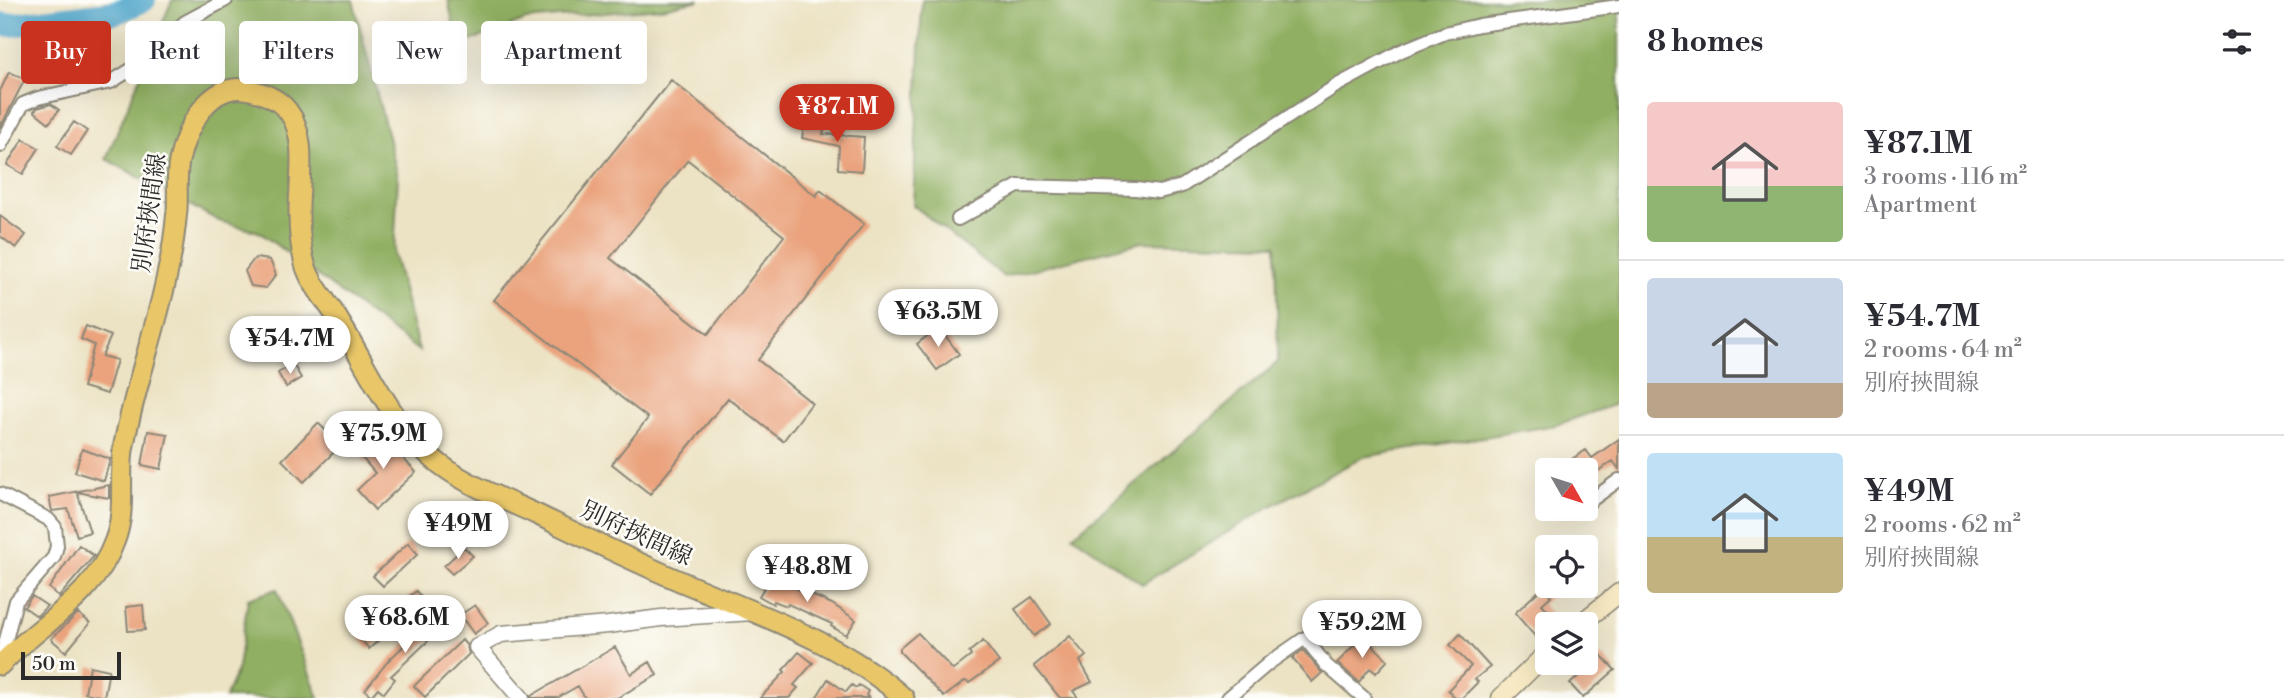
<!DOCTYPE html>
<html lang="en">
<head>
<meta charset="utf-8">
<style>
  body { margin:0; font-family:"Libre Bodoni","Noto Serif JP",serif; background:#f2f2f3; color:#2b2b33; height:100vh; display:flex; flex-direction:column; font-size:26px; white-space:nowrap }
  * { box-sizing:border-box; margin:0 }
  p { font-size:23px; color:#7c7c81 }
  .icon { flex:none; width:38px; height:38px; fill:none; stroke:currentColor; stroke-width:2; stroke-linecap:round; stroke-linejoin:round }
  .map { position:relative; flex:1; overflow:hidden }
  .details { display:flex; flex-direction:column; background:#fff; width:665px }
  .details>* { flex:none }
  .banner { position:absolute; left:21px; top:21px; width:665px; height:63px; display:flex; gap:14px }
  .needle { width:46px; rotate:129deg }
  .controls { position:absolute; left:1535px; top:458px; display:grid; gap:14px }
  .controls a { display:grid; place-items:center; width:63px; height:63px; border-radius:7px; background:#fff; box-shadow:0 7px 28px #0002; font-size:35px }
  .scale { position:absolute; left:21px; bottom:18px; width:100px; box-sizing:border-box; padding-left:7px; border:4px solid #2b2b2b; border-top:0; font-size:19px; line-height:24px; white-space:nowrap; color:#2b2b2b; -webkit-text-stroke:5px #fdfcf7; paint-order:stroke }
  .price { position:absolute; translate:-50% -60px; padding:0 16px; border-radius:24px; background:#fff; color:#222; font-size:23px; line-height:46px; filter:drop-shadow(0 2px 4px #0008) }
  .price::after { content:''; position:absolute; left:50%; top:42px; width:21px; height:16px; margin-left:-10px; background:inherit; clip-path:polygon(0 0,100% 0,50% 100%) }
  .price.active { background:#c8321e; color:#fff }
  ul { padding:0; list-style:none }
  li { display:flex; align-items:center; gap:21px; height:175px; padding:0 28px }
  li+li { border-top:2px solid #e1e1e2 }
  li span { display:grid; place-items:center; flex:none; width:196px; height:140px; border-radius:7px; color:#555 }
  li>.icon { margin-inline-start:auto }
  span .icon { width:84px; height:84px; fill:#fffc; stroke-width:1 }
  li b { font-size:30px }
  h2 { display:flex; justify-content:space-between; align-items:center; height:84px; padding:0 28px; font-size:30px }
  .tag { padding:0 24px; border-radius:7px; background:#fff; box-shadow:0 7px 28px #0002; font-size:24px; line-height:63px }
  .tag.active { background:#c8321e; color:#fff }
  main { display:flex; flex:1; min-height:0 }
  .map>svg:first-child { display:block }
  .forest { fill:#90af62; stroke:#5e6d46; stroke-width:2 }
  .lines { fill:none; stroke-linecap:round; stroke-linejoin:round }
  .river { stroke:#4ea5ca; stroke-width:24 }
  .building { fill:#eaa37d; fill-rule:evenodd }
  .minor-casing { stroke:#8c8778; stroke-width:16 }
  .tertiary-casing { stroke:#8c8778; stroke-width:19 }
  .secondary-casing { stroke:#8c8778; stroke-width:21 }
  .primary-casing { stroke:#8c8778; stroke-width:23 }
  .minor { stroke:#fff; stroke-width:12 }
  .tertiary { stroke:#fff; stroke-width:16 }
  .secondary { stroke:#f6e9c3; stroke-width:18 }
  .primary { stroke:#e9c769; stroke-width:19 }
  .labels { text-anchor:middle; dominant-baseline:central; stroke-width:5; stroke-linejoin:round; paint-order:stroke }
  .street-label { font-size:24px; fill:#2b2b2b; stroke:#fdfcf7 }
</style>
</head>
<body>
<main>
<div class="map">
<svg width="1619" height="698" viewBox="0 0 1619 698">
  <rect width="100%" height="100%" fill="#fdfcf7"/>
  <filter id="ink" filterUnits="userSpaceOnUse"><feTurbulence type="fractalNoise" baseFrequency=".0143" numOctaves="2"/><feDisplacementMap in="SourceGraphic" scale="14" xChannelSelector="R" yChannelSelector="G"/><feConvolveMatrix kernelMatrix="1 2 1 2 8 2 1 2 1" color-interpolation-filters="sRGB"/></filter>
  <filter id="wash" filterUnits="userSpaceOnUse"><feTurbulence type="fractalNoise" baseFrequency=".00686" numOctaves="4" result="noise"/><feDisplacementMap in="SourceGraphic" scale="28" xChannelSelector="R" yChannelSelector="G"/><feGaussianBlur stdDeviation="1.57" result="paint"/><feColorMatrix in="noise" values="0 0 0 0 0 0 0 0 0 0 0 0 0 0 0 0 0 1.4 0 .05"/><feComposite in="paint" operator="in"/></filter>
  <g filter="url(#wash)">
    <rect width="100%" height="100%" fill="#ece3c4"/>
    <path class="forest" d="M172 0H353L398 176 394 255 419 351 259 232 219 221 106 159Z
      M448 0H700L661 8 526 20 458 46Z
      M922 0H1619V403L1556 425 1363 457 1271 506 1142 584 1073 536 1278 362 1276 245 1142 242 1004 277 913 205Z
      M277 589 319 698H225L238 668 248 599Z"/>
    <g class="lines">
      <path class="river" d="M0 24 9 25 117 12 144 0"/>
    </g>
    <g id="blocks">
      <path class="building" d="M9 72 25 79 0 128V91Z
        M671 80 816 196 820 190 864 224 758 360 812 403 783 441 728 398 650 494 612 464 648 418 494 300ZM688 160 784 236 708 334 610 258Z
        M51 104 59 110 49 123 34 111 37 108Z
        M806 117 826 121 823 134 864 137 862 171 838 169 839 146 802 138Z
        M74 122 87 131 71 155 57 146Z
        M23 139 39 148 23 174 7 165Z
        M0 216 26 235 16 248 0 236Z
        M255 258 270 260 276 275 266 288 251 286 245 271Z
        M86 326 111 336 102 356 117 360 107 394 83 387 94 345 81 339Z
        M939 327 959 354 937 370 917 344Z
        M293 364 301 378 286 387 278 373Z
        M318 423 341 445 304 482 282 460Z
        M148 431 168 434 161 469 142 465Z
        M379 433 416 472 375 510 357 490 375 473 357 452Z
        M1619 439V469L1613 461 1586 479V471H1553L1586 450 1592 458Z
        M82 449 110 459 104 481 75 472Z
        M109 485V498L77 492 90 532 77 536 68 509 52 511 49 497Z
        M408 543 418 554 383 586 373 576Z
        M79 545 94 556 59 597 49 588Z
        M464 547 473 556 452 574 444 566Z
        M771 577 832 604 856 620 846 635 831 626 832 624 788 604 787 606 774 601 773 604 759 596Z
        M1543 587 1551 596 1542 604 1561 625H1547V633L1539 641 1515 613Z
        M416 591 423 599 369 649 359 637 386 613 387 615Z
        M32 596 47 606 37 616 24 607Z
        M1032 597 1051 624 1034 636 1015 609Z
        M143 605 145 630 128 631 126 607Z
        M475 605 488 623 474 634 460 615Z
        M78 613 90 623 66 652 51 639Z
        M437 614 446 624 391 676 395 679 384 693 378 688 371 696 365 690 389 660Z
        M918 633 953 670 971 656 969 652 983 641 999 662 969 683 965 681 944 697 900 652V648Z
        M1460 634 1490 667 1475 679 1478 682 1462 698H1455L1448 690 1471 666 1450 645Z
        M1070 636 1086 656 1080 661 1092 682 1073 691 1078 698H1060L1034 666Z
        M1363 636 1388 660 1376 673 1370 668 1359 682 1337 663Z
        M462 640 467 646 469 654 425 697 414 686Z
        M615 647 631 674 650 662 657 675 617 698H585L578 686 557 698H531V696Z
        M1303 650 1322 673 1312 682 1292 658Z
        M799 652 813 663 794 685 798 688 789 698H760L785 672 783 670Z
        M1601 655 1615 670 1583 698 1570 684Z
        M90 666 109 670 104 697 85 693Z
        M828 679 846 692 852 685 856 688 859 685 868 691 866 695 869 698H816Z"/>
    </g>
  </g>
  <g filter="url(#ink)">
    <use href="#blocks" fill-opacity="0" stroke="#8c8778" stroke-width="2"/>
    <g class="lines">
      <defs>
        <path id="minor" d="M0 146 23 104 38 98 111 82 132 69 185 22 226 0
          M958 219 1018 186 1136 189 1159 192 1182 186 1336 86 1401 51 1445 33 1479 25 1619 6
          M0 494 48 519 55 527 57 546 54 557 16 601 0 663
          M1586 504 1619 480
          M1576 511 1578 509
          M1228 698 1269 663 1305 638 1326 665 1364 698"/>
        <path id="tertiary" d="M521 698 477 647 501 634 608 625 661 618 753 612"/>
        <path id="secondary" d="M1579 625 1619 593
          M1501 698 1547 653"/>
        <path id="primary" d="M0 665C40 624 95 597 115 540 126 512 119 479 123 450 133 391 155 334 167 275 172 254 175 232 177 210 178 194 176 177 179 161 186 129 207 84 245 89 261 92 277 97 288 111 309 138 298 183 299 215 299 231 301 249 305 264 310 282 324 298 334 313 365 361 387 417 430 456 460 483 502 498 538 515 590 540 641 565 694 587 768 618 844 645 904 698"/>
      </defs>
      <use href="#minor" class="minor-casing"/>
      <use href="#tertiary" class="tertiary-casing"/>
      <use href="#secondary" class="secondary-casing"/>
      <use href="#primary" class="primary-casing"/>
      <use href="#minor" class="minor"/>
      <use href="#tertiary" class="tertiary"/>
      <use href="#secondary" class="secondary"/>
      <use href="#primary" class="primary"/>
    </g>
  </g>
  <g class="labels">
    <g class="street-label">
      <text transform="translate(150 213) rotate(-82)">別府挾間線</text>
      <text transform="translate(636 534) rotate(25)">別府挾間線</text>
    </g>
  </g>
</svg>
<div class="controls">
<a><svg class="needle" viewBox="-14 -14 28 28"><path d="M0-13l5 13h-10z" fill="#e53935"/><path d="M0 13l5-13h-10z" fill="#7c7c81"/></svg></a>
<a><svg class="icon" aria-label="locate" viewBox="0 0 24 24"><circle cx="12" cy="12" r="6"/><path d="M12 2v4M12 18v4M2 12h4M18 12h4"/></svg></a>
<a><svg class="icon" aria-label="layers" viewBox="0 0 24 24"><path d="M12 4l9 5-9 5-9-5zM3 14l9 5 9-5"/></svg></a>
</div>
<div class="scale">50 m</div>
<b class="price active" style="left:837px;top:144px">¥87.1M</b>
<b class="price" style="left:938px;top:349px">¥63.5M</b>
<b class="price" style="left:290px;top:376px">¥54.7M</b>
<b class="price" style="left:383px;top:471px">¥75.9M</b>
<b class="price" style="left:458px;top:561px">¥49M</b>
<b class="price" style="left:807px;top:604px">¥48.8M</b>
<b class="price" style="left:405px;top:655px">¥68.6M</b>
<b class="price" style="left:1362px;top:660px">¥59.2M</b>
<div class="banner">
<a class="tag active">Buy</a>
<a class="tag">Rent</a>
<a class="tag">Filters</a>
<a class="tag">New</a>
<a class="tag">Apartment</a>
</div>
</div>
<section class="details">
<h2>8 homes<svg class="icon" aria-label="filters" viewBox="0 0 24 24"><path d="M4 7h16M4 17h16"/><circle cx="9" cy="7" r="2"/><circle cx="15" cy="17" r="2"/></svg></h2>
<ul>
<li><span style="background:linear-gradient(#f6c9c9 60%,#8fb573 0)"><svg class="icon" aria-label="home" viewBox="0 0 24 24"><path d="M3 11l9-7 9 7M6 9v11h12V9"/></svg></span><div><b>¥87.1M</b><p>3 rooms · 116 m²</p><p>Apartment</p></div></li>
<li><span style="background:linear-gradient(#c9d6e8 75%,#b9a48a 0)"><svg class="icon" aria-label="home" viewBox="0 0 24 24"><path d="M3 11l9-7 9 7M6 9v11h12V9"/></svg></span><div><b>¥54.7M</b><p>2 rooms · 64 m²</p><p>別府挾間線</p></div></li>
<li><span style="background:linear-gradient(#bfe0f5 60%,#c2b280 0)"><svg class="icon" aria-label="home" viewBox="0 0 24 24"><path d="M3 11l9-7 9 7M6 9v11h12V9"/></svg></span><div><b>¥49M</b><p>2 rooms · 62 m²</p><p>別府挾間線</p></div></li>
</ul>
</section>
</main>
</body>
</html>
